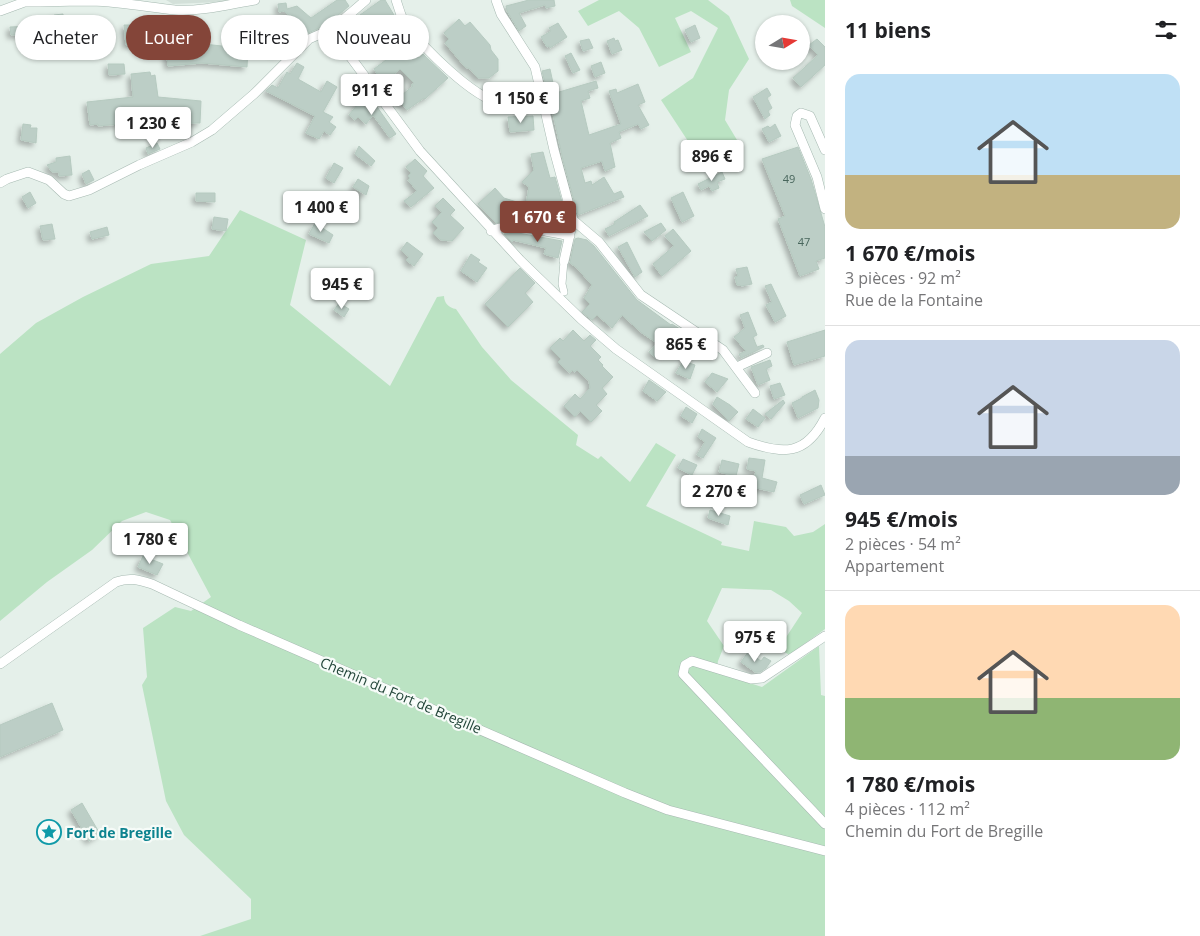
<!DOCTYPE html>
<html lang="fr">
<head>
<meta charset="utf-8">
<style>
  body { margin:0; font-family:"Open Sans",sans-serif; background:#f2f2f2; color:#202124; height:100vh; display:flex; flex-direction:column; font-size:19px; white-space:nowrap }
  * { box-sizing:border-box; margin:0 }
  p { font-size:16px; color:#757577 }
  .icon { flex:none; width:28px; height:28px; fill:none; stroke:currentColor; stroke-width:2; stroke-linecap:round; stroke-linejoin:round }
  .map { position:relative; flex:1; overflow:hidden }
  .panel { display:flex; flex-direction:column; background:#fff; width:375px }
  .panel>* { flex:none }
  .top-card { position:absolute; left:15px; top:15px; width:475px; height:45px; display:flex; gap:10px }
  .needle { width:32px; rotate:79deg }
  .buttons { position:absolute; left:755px; top:15px; display:grid; gap:10px }
  .buttons a { display:grid; place-items:center; width:55px; height:55px; border-radius:50%; background:#fff; box-shadow:0 1px 4px #0004; font-size:25px }
  .price { position:absolute; translate:-50% -42px; padding:0 11px; border-radius:5px; background:#fff; color:#222; font-size:16px; line-height:32px; filter:drop-shadow(0 1px 2px #0008) }
  .price::after { content:''; position:absolute; left:50%; top:30px; width:15px; height:11px; margin-left:-8px; background:inherit; clip-path:polygon(0 0,100% 0,50% 100%) }
  .price.current { background:#844539; color:#fff }
  ul { padding:0; list-style:none }
  li { display:grid; align-content:center; gap:10px; height:265px; padding:0 20px }
  li+li { border-top:1px solid #e0e0e0 }
  li span { display:grid; place-items:center; height:155px; border-radius:15px; color:#555 }
  li>.icon { margin-inline-start:auto }
  span .icon { width:90px; height:90px; fill:#fffc; stroke-width:1 }
  li b { font-size:21px }
  h2 { display:flex; justify-content:space-between; align-items:center; height:60px; padding:0 20px; font-size:21px }
  .pill { padding:0 18px; border-radius:22px; background:#fff; box-shadow:0 1px 4px #0004; font-size:18px; line-height:45px }
  .pill.current { background:#844539; color:#fff }
  main { display:flex; flex:1; min-height:0 }
  .map>svg:first-child { display:block }
  .built { fill:#d3e0d9 }
  .green { fill:#bbe3c3 }
  .building { fill:#bccec6; stroke:#b6cac0; filter:url(#shadow) }
  .lines { fill:none; stroke-linecap:round; stroke-linejoin:round }
  .pedestrian-casing { stroke:#a6b9b1; stroke-width:8 }
  .minor-casing { stroke:#a6b9b1; stroke-width:10 }
  .pedestrian { stroke:#fff; stroke-width:7 }
  .minor { stroke:#fff; stroke-width:9 }
  .labels { text-anchor:middle; dominant-baseline:central; stroke-width:4.5; stroke-linejoin:round; paint-order:stroke }
  .number-label { font-size:11px; fill:#48665c }
  .street-label { font-size:14px; fill:#214438; stroke:#f6fbf8 }
  .culture-label { font-size:14px; font-weight:bold; fill:#0d838f; stroke:#f6fbf8; text-anchor:start }
</style>
</head>
<body>
<main>
<div class="map">
<svg width="825" height="936" viewBox="0 0 825 936">
  <defs>
    <filter id="shadow"><feDropShadow dx="-3.5" dy="3.5" stdDeviation="2.5" flood-color="#0004"/></filter>
  </defs>
  <rect width="100%" height="100%" fill="#e5f0ea"/>
  <path class="built" d="M166 0H228L220 2 173 4Z"/>
  <path class="green" d="M599 0H708L729 16 749 59 729 90 725 120 743 150 737 153 726 146 703 164 661 100 693 78 718 28 691 11 675 18 691 52 659 67 639 28 619 11 588 26 578 11Z
    M790 0H825V28L792 6Z
    M240 210 306 240 290 305 390 386 437 297 444 296C444 303 449 308 456 309L482 347 511 380 578 435 576 445 598 459 601 456 630 482 656 443 676 455 646 506 722 542 721 545 749 551 754 521 786 527 794 536 813 532 825 524V629L789 655 779 648 802 613 789 601 771 590 722 588 707 621 724 646 718 661 716 672 762 687 819 646 821 695 825 696V936H200L251 919V899L184 835 166 801 142 685 147 677 143 628 175 607 191 611 211 597 170 520 146 512 122 521 92 550 47 582 0 621V354L36 323 83 297 151 264 209 256Z"/>
  <path class="building" d="M337 0H345L349 6 326 25 306 34 302 27 284 11 279 12 278 4 286 3 287 9 297 6 311 18Z
    M381 0H385L406 35 401 39 419 58 423 54 448 78 425 99 424 98 407 110 398 98 413 86 411 85 414 83 400 69 383 84 374 69 395 53 373 26 362 34 360 31 354 35 349 27 354 23 353 20Z
    M529 0H554L555 6 546 8 545 5 519 13 526 26 519 31 507 11 506 6Z
    M63 14 64 30 82 29 81 21H97L98 38 88 39V41L56 42V34L38 37H33L32 34 11 35 10 27 31 26 54 21V15Z
    M459 19 465 26 470 22 490 45 491 50 498 59V71L489 78H478L470 69 465 67 445 43 449 39 444 33Z
    M273 23 289 40 275 54 261 41 268 34 265 31Z
    M558 23 567 37 550 48 549 46 547 47 541 37 551 31 549 28Z
    M124 25H133L135 44 126 45Z
    M695 25 700 38 691 42 685 30Z
    M614 38 615 41 618 40 622 50 612 54 607 41Z
    M589 39 593 48 583 51 580 41Z
    M817 39 825 47V65L801 87 793 78 818 55 809 45Z
    M204 44 248 49 247 67 202 63 168 66 166 48Z
    M571 53 580 70 573 73 565 56Z
    M601 62 605 73 595 77 591 66Z
    M297 63 304 67 298 79 321 92 327 81 337 87 323 112 333 117 329 122 336 127 330 135 324 131 319 139 306 133 315 116 266 91 272 85 278 88 287 72 290 74Z
    M108 64H124L125 74 109 75Z
    M550 69 553 83 546 86 542 71Z
    M150 72 151 76 155 75 158 97 201 101 200 123H188V125L166 123V121L158 120V113L143 112 130 113 131 120 119 122 120 124 98 126V124L90 125 87 102 133 97 131 74Z
    M596 81 598 88 588 91 590 98 581 101 589 135 621 124 609 91 616 89 617 93 638 84 645 102 638 105 649 125 641 129 638 124 619 132 621 138 610 143 615 167 605 171 602 161 581 168 585 183 591 181 592 185 604 177 614 194 621 191 624 197 578 215 563 160 549 95Z
    M767 88 771 95 767 98 772 108 768 111 770 115 765 119 753 97Z
    M360 101 368 107 373 101 396 134 390 138 373 115 366 124 358 117 355 120 349 115Z
    M533 116 534 130 510 132 508 117Z
    M23 124 31 125 30 128H37L36 143 21 140Z
    M775 124 781 136 769 142 762 129 768 126 770 128Z
    M157 143 160 149 148 154 146 148Z
    M359 146 375 161 371 166 355 154Z
    M798 147 811 179 825 227V258L816 261 819 269 800 276 778 219 785 216 762 159Z
    M543 152 550 178 555 177 567 220 565 229 536 222V207L526 204 529 187 522 182 534 170 531 154Z
    M70 156 72 175 59 176V172H52L47 165 56 162V158Z
    M415 159 427 171 423 176 434 188 411 207 404 201 417 191 408 180 410 178 408 176 411 173 406 167Z
    M334 163 343 168 334 183 326 178Z
    M89 170 94 180 86 184 82 174Z
    M722 172 725 179 717 182 719 188 712 191 709 186 701 190 698 184Z
    M358 179 369 186 366 195 353 187Z
    M495 188 504 198 520 203 517 218 507 215 505 221 496 223 478 204Z
    M30 192 36 203 28 208 22 197Z
    M683 192 694 216 682 222 671 198Z
    M196 193H215V202L196 201Z
    M443 198 455 210 450 215 464 228 452 241 441 240 433 233 438 228 432 222 442 212 435 206Z
    M640 205 648 216 609 236 605 229 615 224 614 222Z
    M214 217 228 219 226 231 212 229Z
    M315 223 333 235 329 243 309 234Z
    M661 223 666 230 652 241 644 232Z
    M52 224 55 239 43 240 40 226Z
    M107 227 109 235 92 239 90 232Z
    M673 229 691 251 662 276 653 264 674 246 665 236Z
    M518 233 562 241 558 258 544 254 546 248 513 240 512 242 504 234Z
    M578 238 587 240 594 246 637 300 671 325 672 324 683 331 673 345 671 343 657 359 649 352 657 343 642 333 622 315 612 328 597 315 592 320 582 312 590 304 584 298 592 285 576 267 570 263 575 239Z
    M407 242 423 254 414 266 406 260 409 257 401 250Z
    M627 242 642 272 635 277 618 247Z
    M471 254 480 260 478 262 487 268 477 282 461 271Z
    M747 267 752 284 741 286 740 285H737L735 277 738 276 736 269Z
    M520 268 535 283 525 293 533 302 508 327 485 304Z
    M771 284 786 316 775 322 766 305 772 302 765 286Z
    M339 303 349 309 344 317 334 310Z
    M748 312 757 335 753 337 757 347 763 345 764 347 741 358 739 354 746 351 734 337 745 328 740 315Z
    M573 330 584 341 590 335 596 340 590 346 601 357 598 360 603 365 602 366 613 377 602 388 607 394 596 405 602 411 591 422 580 411 575 417 564 406 575 394 580 399 590 388 589 381 577 370 574 372 572 370 570 373 558 362 561 359 550 348 560 338 563 341Z
    M825 330V356L794 365 787 342Z
    M770 360 772 366 766 369 770 380 758 385 751 367Z
    M683 361 695 365 690 379 676 373Z
    M712 373 728 379 717 392 705 382Z
    M649 380 666 392 657 401 643 391Z
    M780 383 785 395 774 399 770 386Z
    M815 390 819 400 818 408 798 418 792 403 802 398V397Z
    M717 397 730 405 738 412 729 421 713 404Z
    M783 400 785 403 771 419 765 414Z
    M686 407 697 414 692 423 681 416Z
    M753 409 765 418 758 427 746 419Z
    M702 429 716 438 703 458 697 455 705 442 698 437Z
    M749 458 765 460 762 478 777 482 774 492 752 487 756 471 747 469Z
    M683 459 697 465 692 475 678 468Z
    M722 460 739 464 736 476 719 472Z
    M821 485 825 495 804 504 800 495Z
    M710 510 730 516 728 525 708 518Z
    M143 556 163 564 157 575 138 567Z
    M755 624 777 625V634H755Z
    M748 652 761 661 764 657 771 661 766 668 760 672H755L741 662Z
    M52 703 63 730 0 757V725Z
    M82 803 100 834 89 841 71 810Z"/>
  <g class="lines">
    <defs>
      <path id="pedestrian" d="M564 261 562 284 564 292"/>
      <path id="minor" d="M366 0 344 19 337 29 342 45 349 55 420 151 520 260 581 319 616 349 748 442C784 455 806 455 825 418
        M396 0C399 8 401 18 406 25 424 48 472 97 500 103 513 105 530 102 543 101
        M496 0 501 14 535 67 554 150 573 220 564 261
        M27 2C49 2 70 1 92 1 120 2 148 7 175 10 199 12 231 4 255 0
        M0 11 30 0
        M825 150 810 116 801 113 797 116 795 125 817 177 825 209
        M0 183 7 179 28 172 49 180 64 194 69 196 89 190 139 165 192 142 212 130 254 94 309 39 325 32 337 29
        M573 220 599 242 641 295 723 350 755 393
        M491 231C510 221 549 232 570 236
        M737 367 767 353
        M825 636 762 678 751 679 692 661 685 665 683 674 825 824
        M0 664 116 582C130 577 139 580 152 584L239 625 625 793 668 810 825 851"/>
    </defs>
    <use href="#pedestrian" class="pedestrian-casing"/>
    <use href="#minor" class="minor-casing"/>
    <use href="#pedestrian" class="pedestrian"/>
    <use href="#minor" class="minor"/>
  </g>
  <defs>
    <symbol id="sight-ring" viewBox="-11 -11 22 22"><circle r="9.5" fill="#f6fbf8" stroke="#0f9aa8" stroke-width="1.5"/><path d="M0-6L1.8-2.2L6-1.7L2.9 1.2L3.7 5.4L0 3.3L-3.7 5.4L-2.9 1.2L-6-1.7L-1.8-2.2Z" fill="#0f9aa8"/></symbol>
  </defs>
  <g fill-rule="evenodd">
    <use href="#sight-ring" x="35" y="818" width="28" height="28"/>
  </g>
  <g class="labels">
    <g class="number-label">
      <text x="789" y="178">49</text>
      <text x="804" y="241">47</text>
    </g>
    <g class="street-label">
      <text transform="translate(401 695) rotate(23)">Chemin du Fort de Bregille</text>
    </g>
    <g class="culture-label">
      <text x="66" y="832">Fort de Bregille</text>
    </g>
  </g>
</svg>
<div class="buttons">
<a><svg class="needle" viewBox="-14 -14 28 28"><path d="M0-13l5 13h-10z" fill="#e53935"/><path d="M0 13l5-13h-10z" fill="#757577"/></svg></a>
</div>
<b class="price" style="left:372px;top:116px">911 €</b>
<b class="price" style="left:521px;top:124px">1 150 €</b>
<b class="price" style="left:153px;top:149px">1 230 €</b>
<b class="price" style="left:712px;top:182px">896 €</b>
<b class="price" style="left:321px;top:233px">1 400 €</b>
<b class="price current" style="left:538px;top:243px">1 670 €</b>
<b class="price" style="left:342px;top:310px">945 €</b>
<b class="price" style="left:686px;top:370px">865 €</b>
<b class="price" style="left:719px;top:517px">2 270 €</b>
<b class="price" style="left:150px;top:565px">1 780 €</b>
<b class="price" style="left:755px;top:663px">975 €</b>
<div class="top-card">
<a class="pill">Acheter</a>
<a class="pill current">Louer</a>
<a class="pill">Filtres</a>
<a class="pill">Nouveau</a>
</div>
</div>
<section class="panel">
<h2>11 biens<svg class="icon" aria-label="filters" viewBox="0 0 24 24"><path d="M4 7h16M4 17h16"/><circle cx="9" cy="7" r="2"/><circle cx="15" cy="17" r="2"/></svg></h2>
<ul>
<li><span style="background:linear-gradient(#bfe0f5 65%,#c2b280 0)"><svg class="icon" aria-label="home" viewBox="0 0 24 24"><path d="M3 11l9-7 9 7M6 9v11h12V9"/></svg></span><div><b>1 670 €/mois</b><p>3 pièces · 92 m²</p><p>Rue de la Fontaine</p></div></li>
<li><span style="background:linear-gradient(#c9d6e8 75%,#9aa5b1 0)"><svg class="icon" aria-label="home" viewBox="0 0 24 24"><path d="M3 11l9-7 9 7M6 9v11h12V9"/></svg></span><div><b>945 €/mois</b><p>2 pièces · 54 m²</p><p>Appartement</p></div></li>
<li><span style="background:linear-gradient(#ffd9b3 60%,#8fb573 0)"><svg class="icon" aria-label="home" viewBox="0 0 24 24"><path d="M3 11l9-7 9 7M6 9v11h12V9"/></svg></span><div><b>1 780 €/mois</b><p>4 pièces · 112 m²</p><p>Chemin du Fort de Bregille</p></div></li>
</ul>
</section>
</main>
</body>
</html>
